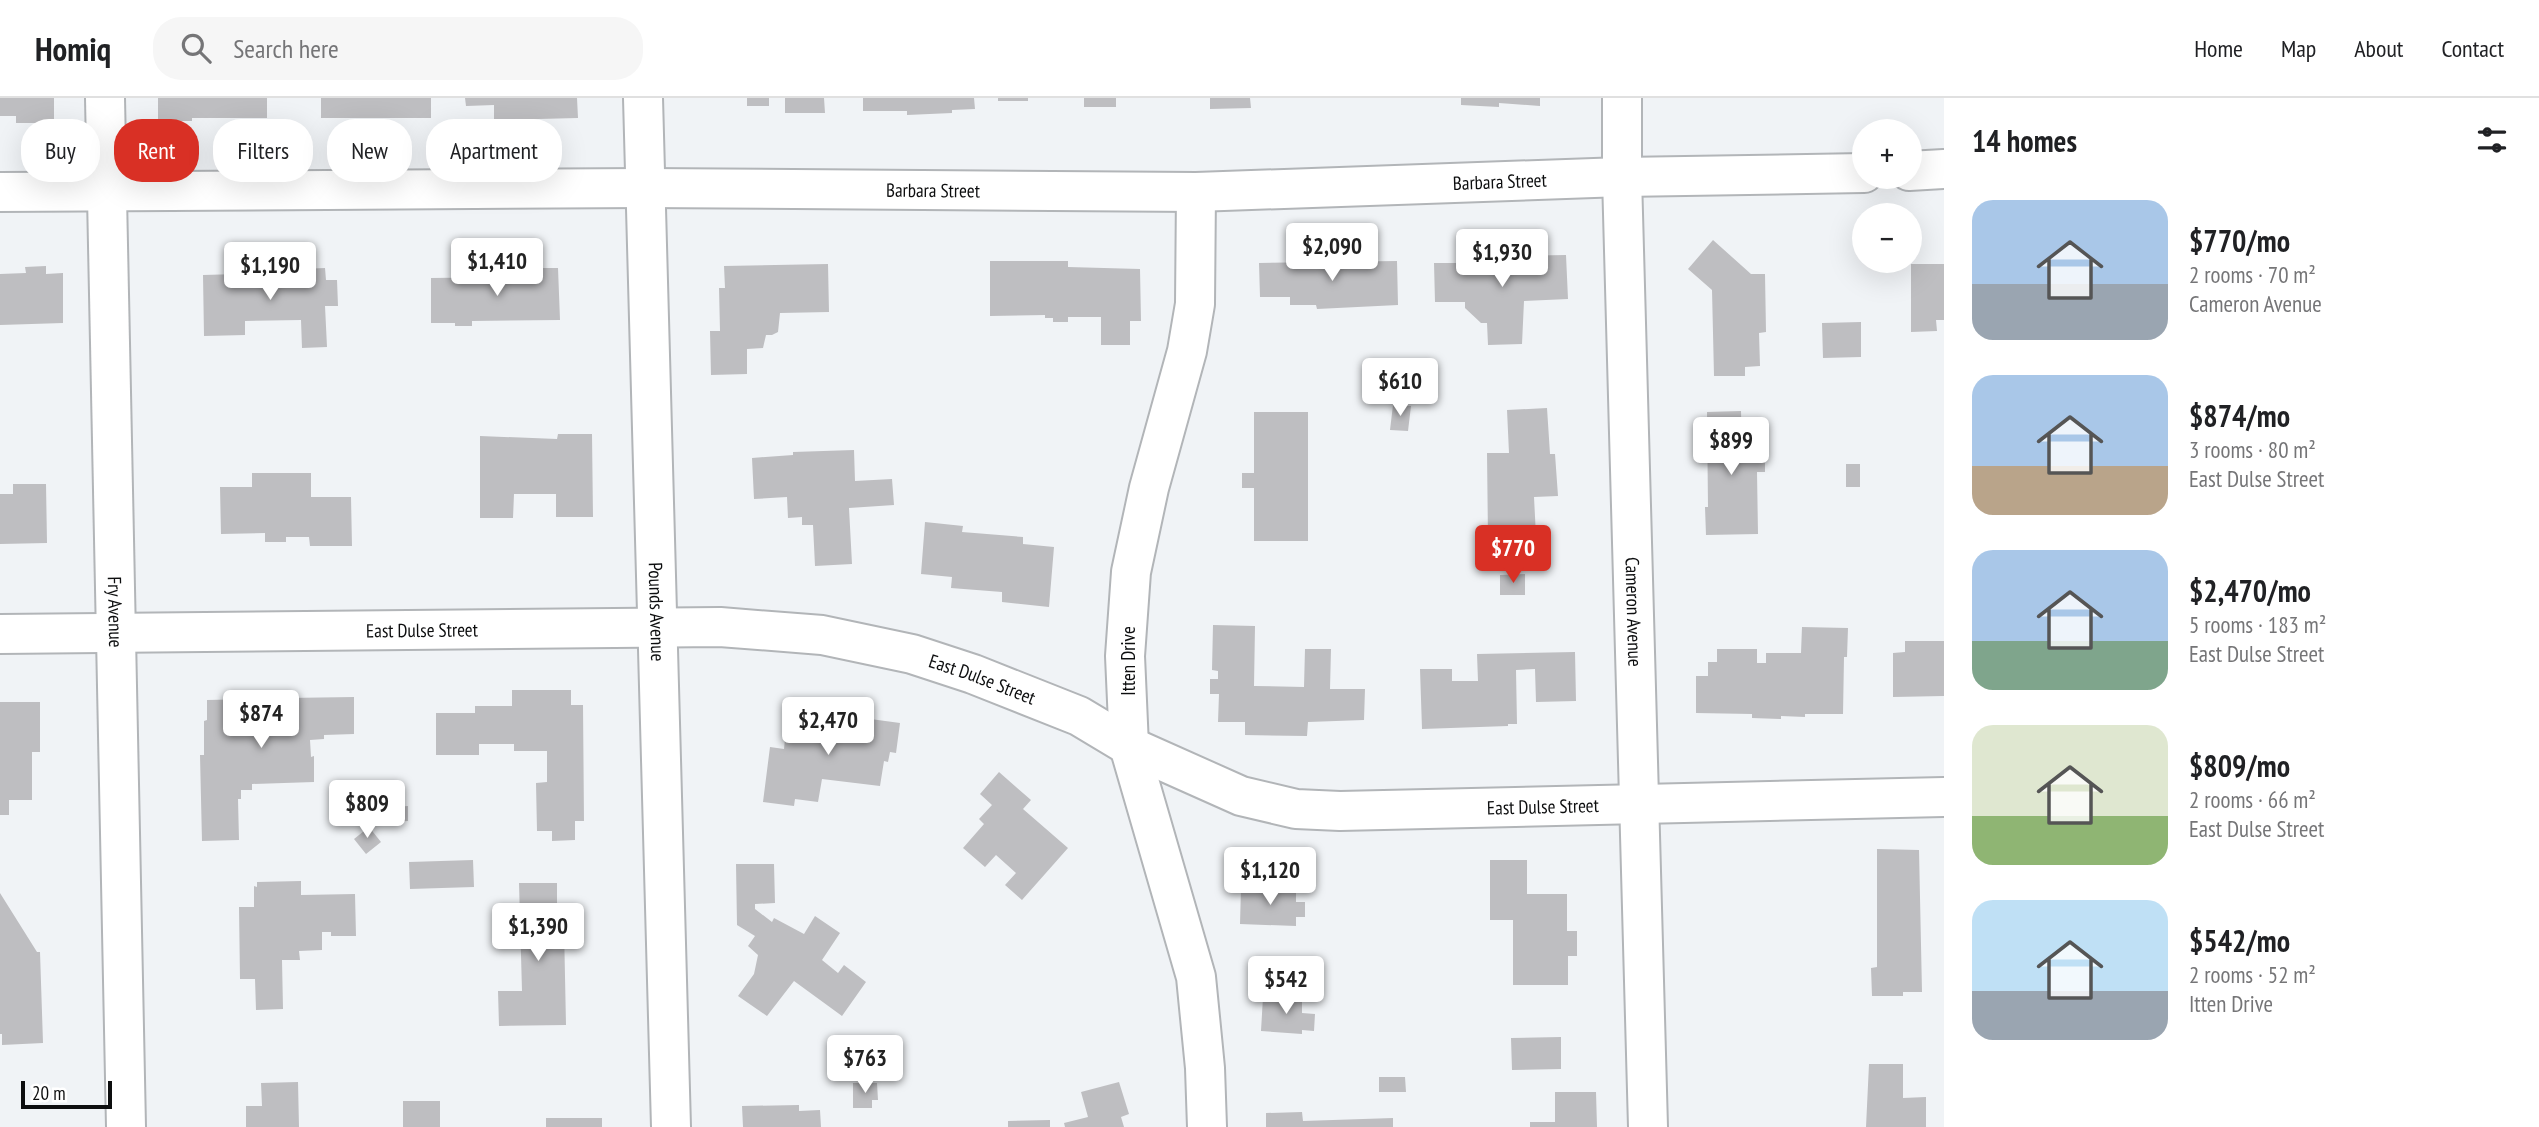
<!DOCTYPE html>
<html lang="en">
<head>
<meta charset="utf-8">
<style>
  body { margin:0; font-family:"PT Sans Narrow",sans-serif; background:#f6f6f6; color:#202124; height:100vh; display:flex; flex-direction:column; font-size:26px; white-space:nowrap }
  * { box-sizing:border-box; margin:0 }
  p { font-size:23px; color:#757577 }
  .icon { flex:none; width:38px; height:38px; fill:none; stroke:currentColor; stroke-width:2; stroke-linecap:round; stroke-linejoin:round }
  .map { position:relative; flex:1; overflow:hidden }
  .side { display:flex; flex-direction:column; background:#fff; width:595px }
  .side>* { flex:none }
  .top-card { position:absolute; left:21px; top:21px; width:665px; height:63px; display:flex; gap:14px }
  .controls { position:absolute; left:1852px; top:21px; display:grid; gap:14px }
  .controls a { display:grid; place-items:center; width:70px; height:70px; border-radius:50%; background:#fff; box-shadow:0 7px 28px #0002; font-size:35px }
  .scale { position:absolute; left:21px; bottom:18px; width:91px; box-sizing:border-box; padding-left:7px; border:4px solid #0d0e0f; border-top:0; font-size:19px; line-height:24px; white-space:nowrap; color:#0d0e0f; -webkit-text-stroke:5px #fff; paint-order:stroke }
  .price { position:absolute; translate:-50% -60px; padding:0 16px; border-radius:7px; background:#fff; color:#222; font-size:23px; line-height:46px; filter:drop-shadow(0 2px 4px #0008) }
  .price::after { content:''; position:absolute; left:50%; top:42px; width:21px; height:16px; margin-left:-10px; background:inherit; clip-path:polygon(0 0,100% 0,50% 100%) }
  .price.active { background:#d93025; color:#fff }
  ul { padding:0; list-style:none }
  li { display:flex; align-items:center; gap:21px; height:175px; padding:0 28px }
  li span { display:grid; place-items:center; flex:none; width:196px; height:140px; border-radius:21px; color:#555 }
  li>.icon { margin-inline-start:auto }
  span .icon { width:84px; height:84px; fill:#fffc; stroke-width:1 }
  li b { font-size:30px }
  h2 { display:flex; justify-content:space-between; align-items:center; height:84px; padding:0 28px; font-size:30px }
  .tag { padding:0 24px; border-radius:28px; background:#fff; box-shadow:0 7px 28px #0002; font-size:24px; line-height:63px }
  .tag.active { background:#d93025; color:#fff }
  header { display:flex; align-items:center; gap:42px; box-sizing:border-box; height:98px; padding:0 35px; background:#fff; border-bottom:2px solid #e0e0e0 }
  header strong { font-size:33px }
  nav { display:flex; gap:38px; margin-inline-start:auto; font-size:24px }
  .search { width:490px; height:63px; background:#f6f6f6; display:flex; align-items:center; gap:18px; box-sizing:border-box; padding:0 24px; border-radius:28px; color:#757577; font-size:26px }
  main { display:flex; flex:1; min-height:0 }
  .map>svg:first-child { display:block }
  .building { fill:#bebec1 }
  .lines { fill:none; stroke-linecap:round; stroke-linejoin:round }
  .minor-casing { stroke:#b2b5b8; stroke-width:42 }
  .minor { stroke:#fff; stroke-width:38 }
  .labels { text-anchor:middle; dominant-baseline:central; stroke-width:5; stroke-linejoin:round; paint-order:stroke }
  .street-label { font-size:19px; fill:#0d0e0f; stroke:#fff }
</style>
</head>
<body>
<header>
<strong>Homiq</strong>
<div class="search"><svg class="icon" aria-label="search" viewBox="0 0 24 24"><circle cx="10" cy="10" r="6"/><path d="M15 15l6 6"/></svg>Search here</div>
<nav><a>Home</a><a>Map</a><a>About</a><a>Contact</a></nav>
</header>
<main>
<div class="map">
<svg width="1944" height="1029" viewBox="0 0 1944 1029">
  <rect width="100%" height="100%" fill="#f0f3f6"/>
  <path class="building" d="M0 0H54V25H16V18H0Z
    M158 0H267V20H192V23H158Z
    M321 0H431V20H321Z
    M465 0H577L578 20 494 22V7L466 8Z
    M747 0H769V8H747Z
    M785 0H824L825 15H785Z
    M863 0H974L975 11 952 12V15L907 17V13H863Z
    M998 0H1028V3H998Z
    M1084 0H1116V9H1084Z
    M1210 0H1250L1251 10 1210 11Z
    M1461 0H1540V8L1499 5V9L1461 7Z
    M1713 142 1751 176H1765L1766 234 1759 235 1760 268 1745 269V278H1714L1712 192 1688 171Z
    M1516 155V158L1566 157 1568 201 1524 203 1522 246 1488 247 1487 225H1481L1465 210V204H1435L1434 165H1464V159L1480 158V156Z
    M990 163H1068V169L1140 171 1141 223H1130V247H1101V219H1068V224H1053V220H1045V217L990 218Z
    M1397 163 1398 207 1317 211 1316 207H1290V199H1260L1259 165Z
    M828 166 829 214 780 215 778 234 772 237H766L763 250 747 251V276L711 277 710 233H720L719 190H725L724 168Z
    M1911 166H1944V222H1936L1937 233 1911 234Z
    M46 168V176L63 175V225L0 227V176L26 175 25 169Z
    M325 170 326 182H337L338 208H325L327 249 302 250 301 222 245 223V237L204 238 203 177 277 175V172Z
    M519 170H558L560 222 472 223V228H455V225H431V180L519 179Z
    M1861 224V259L1823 260 1822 225Z
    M1393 307 1411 308 1408 333 1390 332Z
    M1547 310 1550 356H1555L1558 398 1534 399 1536 438 1488 441 1487 355H1509L1507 312Z
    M1741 313 1742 351 1765 349V374H1757L1758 436 1706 437 1705 409H1708L1707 314Z
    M1254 314H1308V443H1254V390H1242V375H1254Z
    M558 336H592L593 419H556V396H514L513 420H480V338L557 341Z
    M854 352 855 383 892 381 894 407 849 410 852 466 815 468 813 427H802V419L788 420 787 399 754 401 752 360 793 357V354Z
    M1846 366H1860V389H1846Z
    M252 375H311V399H351L352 448H310L309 439H286V444H265V435L221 436 220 389H252Z
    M13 386H46L47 445 0 446V396H13Z
    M925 424 963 428 962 434 1023 439V446L1054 449 1049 509 1002 504V494L951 490 952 479 921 476Z
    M1525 476V497H1500V477Z
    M1213 527 1255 528 1254 588 1304 589 1305 551H1331L1330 591H1365L1364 622 1308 624 1307 638 1245 637V624H1218L1219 596H1210V581H1218V573L1212 572Z
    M1802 529 1848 530 1847 559H1844L1843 616H1805V619L1781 618V621L1752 620V616L1696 615V578H1708V564H1717V551H1757V565H1766V555H1801Z
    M1905 543H1944V598L1893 599V555L1905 554Z
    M1575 554 1576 603 1536 604 1535 571 1516 572 1517 626H1508V628L1422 631 1420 571H1452V583H1478L1477 556Z
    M512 592H571V607H583L584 723H575V742L552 743V733H537L536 685 547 684V653H514V646H479V657H436V615H475V608H512Z
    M287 595V600L354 599V636L324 637V641L310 642 311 659 314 658V684L252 686V692H241V701H238L239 742 202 743 200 657H204V623L207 622V602L254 601 253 596Z
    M0 604H40V654H32V702H9V717H0Z
    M841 617 900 625 896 655 890 654 888 664 884 663 880 688 822 681 818 704 795 701 794 708 763 704 770 649 784 651 787 621 840 628Z
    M999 674 1031 702 1023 711 1068 750 1022 802 1005 787 1016 775 996 757 985 769 963 750 984 726 979 721 992 707 980 696Z
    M408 708V723L393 724V709Z
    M369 729 381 744 366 756 354 741Z
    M1877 751 1919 752 1922 894H1903V898H1872L1871 870 1877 869Z
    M473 762 474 789 410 791 409 764Z
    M1490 762H1527V796H1567V833H1577V858H1568V887H1513V822H1490Z
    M736 766H774L775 805 755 806V811L772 824 774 820 804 836 815 818 840 835 822 862 838 875 844 867 866 884 842 918 794 883 767 918 738 898 754 876 758 857 748 848 755 838 737 827Z
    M301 783V797L355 796 356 838H331V834H322V852L299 853 300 862H282L283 911 256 912 255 881H240L239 809H254V788L257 789V784Z
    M519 785H557V814H553L554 829H564L566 927 499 928 498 893H522Z
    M1241 790 1296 792V804H1305V819H1296V828L1240 826Z
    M0 795 37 854H40L43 945 2 947V936H0Z
    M1263 899 1302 901V915L1315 916 1314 933 1302 932V936L1261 933Z
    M1561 939V971L1512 972 1511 940Z
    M1869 966H1903V1000L1926 999V1029H1866Z
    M1379 979H1405L1406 994H1379Z
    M298 984 299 1029H246V1008H262L261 985Z
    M1119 984 1129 1016 1121 1019 1124 1029H1065L1064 1025 1088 1019 1081 994Z
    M853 985H877L878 1002H872V1010H853Z
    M1555 994H1596L1597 1029H1530V1024H1555Z
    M403 1003H440V1029H403Z
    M799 1007V1013L820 1012 821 1029H743L742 1008Z
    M1302 1014 1303 1023 1393 1020V1029H1266V1015Z
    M546 1020H602V1029H546Z
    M1050 1022V1029H1008V1023Z"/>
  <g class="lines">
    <defs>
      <g id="minor">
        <path id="s1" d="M105 0 126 1029"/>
        <path id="s2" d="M643 0 671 1029"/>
        <path id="s3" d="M1622 0V79L1648 1029"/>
        <path d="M1909 73 1944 71"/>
        <path id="s4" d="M0 94 646 90 1196 94 1622 79 1864 75"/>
        <path d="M1196 94 1195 206 1187 253 1149 390 1131 474 1125 558 1129 648 1196 879 1205 970 1207 1029"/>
        <path id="s5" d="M0 536 720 529 822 537 912 556 973 576 1079 618 1129 648 1241 698 1296 711 1340 713 1944 699"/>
      </g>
    </defs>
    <use href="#minor" class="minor-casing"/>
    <use href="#minor" class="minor"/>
  </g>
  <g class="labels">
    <g class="street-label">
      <text stroke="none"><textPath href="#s4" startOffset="1500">Barbara Street</textPath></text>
      <text stroke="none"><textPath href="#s4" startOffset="933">Barbara Street</textPath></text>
      <text stroke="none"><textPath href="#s1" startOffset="514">Fry Avenue</textPath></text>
      <text stroke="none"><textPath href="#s2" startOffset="514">Pounds Avenue</textPath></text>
      <text stroke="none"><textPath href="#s3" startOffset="514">Cameron Avenue</textPath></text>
      <text stroke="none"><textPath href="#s5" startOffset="422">East Dulse Street</textPath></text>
      <text transform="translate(1128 563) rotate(-90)">Itten Drive</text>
      <text stroke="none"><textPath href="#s5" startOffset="989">East Dulse Street</textPath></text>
      <text stroke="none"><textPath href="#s5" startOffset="1577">East Dulse Street</textPath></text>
    </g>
  </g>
</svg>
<div class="controls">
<a>+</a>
<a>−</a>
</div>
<div class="scale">20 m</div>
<b class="price" style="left:1332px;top:185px">$2,090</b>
<b class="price" style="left:1502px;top:191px">$1,930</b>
<b class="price" style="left:497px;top:200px">$1,410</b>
<b class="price" style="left:270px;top:204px">$1,190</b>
<b class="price" style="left:1400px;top:320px">$610</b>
<b class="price" style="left:1731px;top:379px">$899</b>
<b class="price active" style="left:1513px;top:487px">$770</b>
<b class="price" style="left:261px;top:652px">$874</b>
<b class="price" style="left:828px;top:659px">$2,470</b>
<b class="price" style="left:367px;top:742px">$809</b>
<b class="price" style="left:1270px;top:809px">$1,120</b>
<b class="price" style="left:538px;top:865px">$1,390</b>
<b class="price" style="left:1286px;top:918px">$542</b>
<b class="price" style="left:865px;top:997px">$763</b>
<div class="top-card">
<a class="tag">Buy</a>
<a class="tag active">Rent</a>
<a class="tag">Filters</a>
<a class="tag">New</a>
<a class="tag">Apartment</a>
</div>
</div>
<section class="side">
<h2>14 homes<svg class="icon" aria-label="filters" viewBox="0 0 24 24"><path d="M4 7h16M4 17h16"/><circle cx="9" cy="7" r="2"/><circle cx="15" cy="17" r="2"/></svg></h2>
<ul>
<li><span style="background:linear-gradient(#a9c7e8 60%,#9aa5b1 0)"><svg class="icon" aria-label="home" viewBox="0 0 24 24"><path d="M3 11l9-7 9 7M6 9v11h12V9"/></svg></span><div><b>$770/mo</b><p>2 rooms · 70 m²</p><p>Cameron Avenue</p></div></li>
<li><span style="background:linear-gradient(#a9c7e8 65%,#b9a48a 0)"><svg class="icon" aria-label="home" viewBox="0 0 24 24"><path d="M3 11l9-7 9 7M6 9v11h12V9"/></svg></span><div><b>$874/mo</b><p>3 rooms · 80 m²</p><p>East Dulse Street</p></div></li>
<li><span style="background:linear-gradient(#a9c7e8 65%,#7fa58c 0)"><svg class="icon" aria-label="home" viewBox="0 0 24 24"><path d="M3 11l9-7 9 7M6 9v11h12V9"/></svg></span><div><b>$2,470/mo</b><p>5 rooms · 183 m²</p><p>East Dulse Street</p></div></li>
<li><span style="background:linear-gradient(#dfe7d0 65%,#8fb573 0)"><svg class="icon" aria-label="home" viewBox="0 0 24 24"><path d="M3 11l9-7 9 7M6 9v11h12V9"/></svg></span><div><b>$809/mo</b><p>2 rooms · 66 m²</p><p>East Dulse Street</p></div></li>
<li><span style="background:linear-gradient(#bfe0f5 65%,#9aa5b1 0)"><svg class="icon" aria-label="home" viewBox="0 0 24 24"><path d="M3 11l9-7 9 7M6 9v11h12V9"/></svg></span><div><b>$542/mo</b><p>2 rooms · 52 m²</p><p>Itten Drive</p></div></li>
</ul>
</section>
</main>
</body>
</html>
